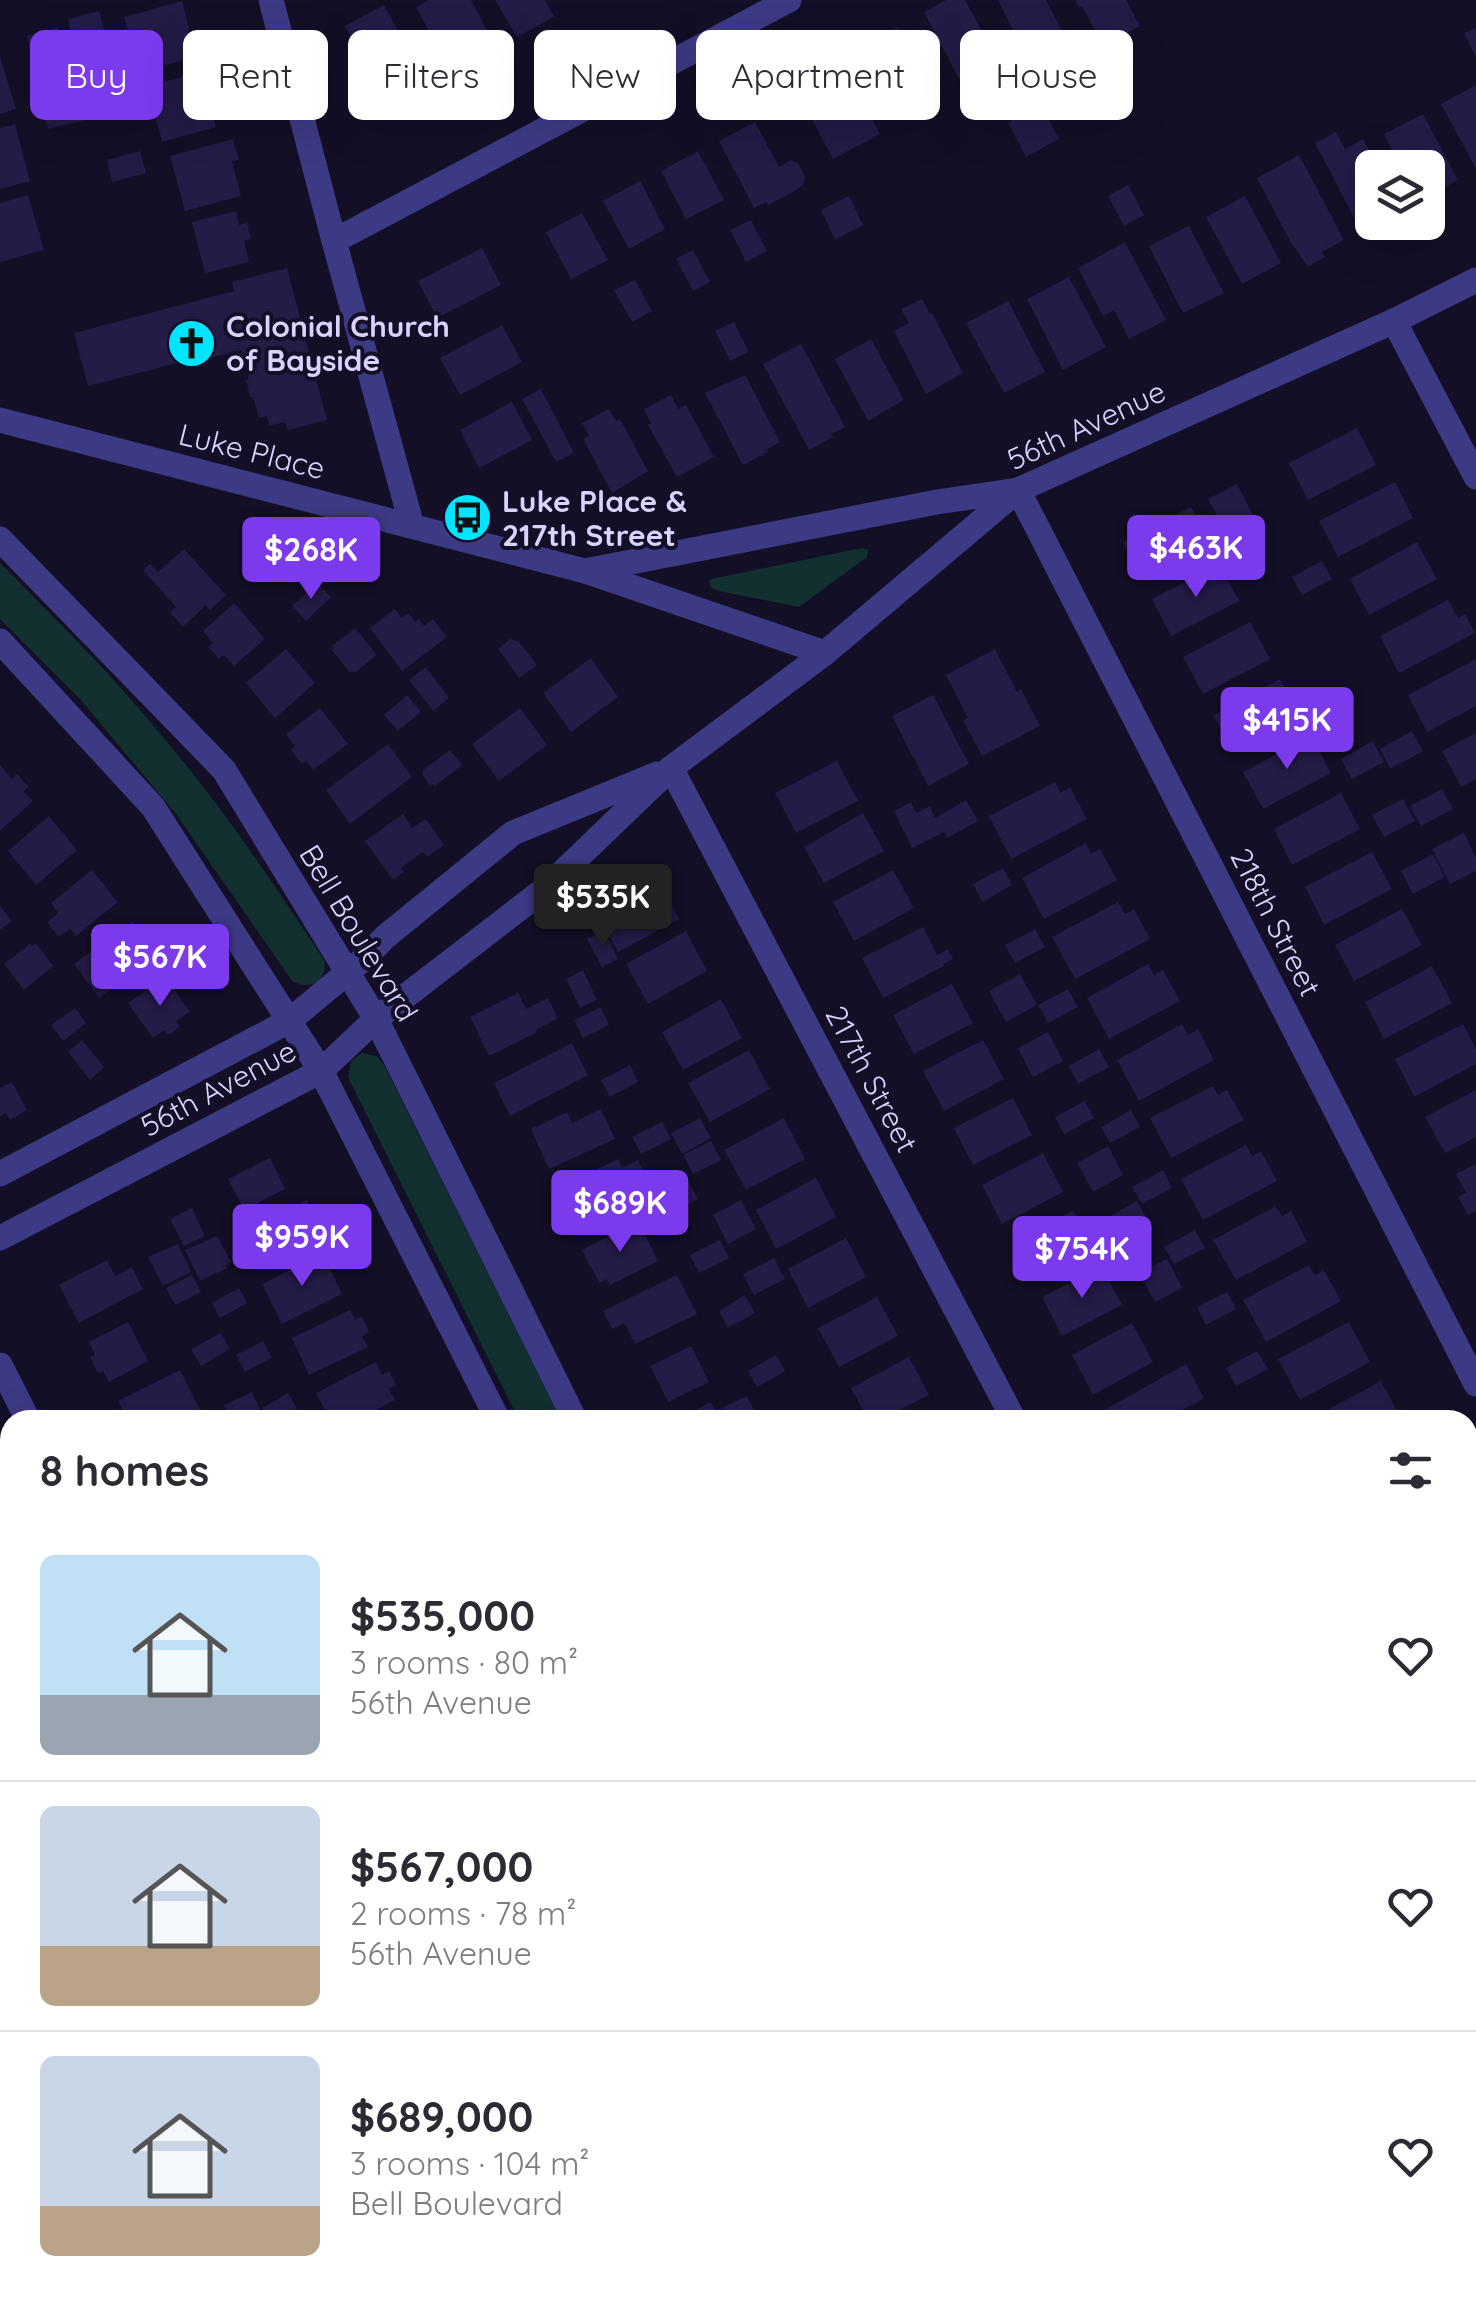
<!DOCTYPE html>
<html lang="en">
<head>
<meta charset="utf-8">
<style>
  body { margin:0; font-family:Quicksand,sans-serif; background:#f2f2f3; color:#2b2b33; height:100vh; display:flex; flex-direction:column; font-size:38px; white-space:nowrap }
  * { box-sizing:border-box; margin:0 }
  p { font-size:32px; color:#7c7c81 }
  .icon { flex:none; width:55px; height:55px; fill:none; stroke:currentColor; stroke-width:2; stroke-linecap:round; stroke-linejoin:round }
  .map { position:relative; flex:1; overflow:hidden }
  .panel { position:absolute; left:0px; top:1410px; width:1478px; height:890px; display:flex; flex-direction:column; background:#fff; border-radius:30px 30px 0 0; box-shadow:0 10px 40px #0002 }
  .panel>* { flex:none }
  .hud { position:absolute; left:30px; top:30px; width:1418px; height:90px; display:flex; gap:20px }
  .tools { position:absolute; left:1355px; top:150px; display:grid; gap:20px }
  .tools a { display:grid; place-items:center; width:90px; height:90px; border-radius:15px; background:#fff; box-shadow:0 10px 40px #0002; font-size:50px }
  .price { position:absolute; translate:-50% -85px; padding:0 22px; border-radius:10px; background:#7c3aed; color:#fff; font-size:32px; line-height:65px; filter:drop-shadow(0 2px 5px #0008) }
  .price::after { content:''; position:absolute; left:50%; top:60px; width:30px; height:22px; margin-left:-15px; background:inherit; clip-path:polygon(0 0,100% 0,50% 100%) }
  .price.on { background:#222; color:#fff }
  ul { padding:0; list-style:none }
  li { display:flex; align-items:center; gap:30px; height:250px; padding:0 40px }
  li+li { border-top:2px solid #e1e1e2 }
  li span { display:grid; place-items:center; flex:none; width:280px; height:200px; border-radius:15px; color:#555 }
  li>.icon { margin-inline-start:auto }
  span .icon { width:120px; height:120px; fill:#fffc; stroke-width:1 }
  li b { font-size:42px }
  h2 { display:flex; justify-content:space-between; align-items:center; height:120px; padding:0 40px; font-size:42px }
  .tag { padding:0 35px; border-radius:15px; background:#fff; box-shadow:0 10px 40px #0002; font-size:35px; line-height:90px }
  .tag.on { background:#7c3aed; color:#fff }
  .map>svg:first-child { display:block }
  .green { fill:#12302f }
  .building { fill:#241b47 }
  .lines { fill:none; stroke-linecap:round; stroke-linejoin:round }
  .minor { stroke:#3d3a85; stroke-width:25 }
  .tertiary { stroke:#3d3a85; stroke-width:25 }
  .labels { text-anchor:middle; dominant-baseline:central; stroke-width:8; stroke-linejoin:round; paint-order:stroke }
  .poi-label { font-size:30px; font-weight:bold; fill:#d9d4ff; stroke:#130f26; text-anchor:start }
  .street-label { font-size:30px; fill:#d9d4ff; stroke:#130f26 }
</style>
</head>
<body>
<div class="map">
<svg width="1476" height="2300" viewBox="0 0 1476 2300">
  <rect width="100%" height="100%" fill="#130f26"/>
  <path class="green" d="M862 548 868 550 867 557 799 607 719 591 711 588 709 582 711 579Z
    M0 563C60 623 119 682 172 748 228 815 276 887 324 960 328 981 311 990 293 982L176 814 80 699 0 619Z
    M362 1053 377 1056 384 1065 561 1420H519L348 1077 351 1061Z
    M955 2290H997L1002 2300H960Z"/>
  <path class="building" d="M429 0H471L497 49 476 60 474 57 468 60 463 52 439 65 426 40 432 37 416 7Z
    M495 0H545L554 17 517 37Z
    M946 0H965L990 46 973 55 984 75 963 86 924 12Z
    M998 0H1046L1065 36 1026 56Z
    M1075 0H1126L1140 26 1104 45 1081 6 1079 7Z
    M182 1 196 57 139 72 124 17Z
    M384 5 417 66 406 71 416 91 390 105 381 88 375 90 356 56 360 54 345 26Z
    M99 11 105 33 73 41 68 19Z
    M898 27 926 79 890 99 861 45Z
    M57 28 63 50 33 58 27 36Z
    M1476 28V57L1464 33Z
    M0 56 16 109 0 114Z
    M839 57 880 134 833 159 792 82Z
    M201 72 216 127 162 142 148 86Z
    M1107 72 1124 106 1094 121 1077 87Z
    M122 81 127 102 95 111 89 90Z
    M1476 85V169L1441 104Z
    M78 96 84 120 48 129 41 106Z
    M1041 105 1059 139 1026 157 1008 123Z
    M1423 114 1458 180 1428 196V168H1401L1384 134Z
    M755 122 779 167 791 160 798 163 805 177 803 185 793 192 768 205 766 202 754 208 719 141Z
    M15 124 30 181 0 189V128Z
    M1336 132 1345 149 1363 139 1378 168H1372V221L1359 227 1315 143Z
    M233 139 239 160 232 161 241 196 185 211 170 156Z
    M140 151 146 173 112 182 107 160Z
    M698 151 724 200 686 219 661 171Z
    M1299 155 1344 240 1322 252 1325 257 1308 267 1290 241 1257 178Z
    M640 181 665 229 629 249 603 201Z
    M1128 185 1144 215 1124 226 1108 196Z
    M28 195 44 250 0 262V203Z
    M849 196 863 225 835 240 821 210Z
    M1245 196 1281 263 1242 284 1206 217Z
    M236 211 239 225 247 223 251 239 244 241 249 262 205 273 192 222Z
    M582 213 608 260 571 279 546 232Z
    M751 220 767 251 746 262 730 230Z
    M1189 226 1224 293 1183 313 1149 246Z
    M1125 242 1166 320 1129 339 1114 310 1103 316 1078 268Z
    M482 248 501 285 437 318 418 281Z
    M693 250 710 282 693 291 676 259Z
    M287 268 327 420 288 430 285 422 269 426 267 416 259 418 253 397H250L246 380 249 379 241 350 205 359 204 356 88 386 74 333 234 291 232 282Z
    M1069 277 1106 347 1063 370 1027 299Z
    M635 280 652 311 632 322 614 290Z
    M922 299 930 314 932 313 963 373 926 394 894 331 909 323 901 309Z
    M1008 301 1045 372 1004 393 966 323Z
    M734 322 749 352 730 361 715 331Z
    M502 325 522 362 460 395 440 358Z
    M871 339 904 400 868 421 835 359Z
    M801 344 845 427 831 434 833 437 809 450 763 364Z
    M745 375 780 442 766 450 768 452 743 465 705 393Z
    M541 389 574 453 556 462 522 399Z
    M671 395 678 409 686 405 714 457 677 477 648 425 651 423 644 409Z
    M512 402 532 440 479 468 460 430Z
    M609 409 616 421 620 419 648 471 612 493 583 439 589 436 582 423Z
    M1357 428 1376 465 1308 500 1289 463Z
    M1395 482 1413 518 1338 557 1319 521Z
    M1237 484 1253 515 1224 529 1208 499Z
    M1191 507 1211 545 1144 581 1123 543Z
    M1417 542 1437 579 1369 615 1350 579Z
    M184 549 226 595 210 610 206 605 183 627 170 612 176 607 143 570 150 564 158 572Z
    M1322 561 1332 579 1302 595 1292 577Z
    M1220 564 1239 601 1171 636 1152 599Z
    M317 583 331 597 306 621 292 606Z
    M1448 600 1458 618 1465 614 1475 633 1399 673 1380 636Z
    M234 603 265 639 234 666 224 655 219 659 208 647 213 643 203 631Z
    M395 609 401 618 408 613 415 622 419 619 424 626 433 619 447 637 402 671 370 628Z
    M1250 622 1270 659 1203 694 1183 657Z
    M355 628 377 655 354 673 352 671 350 673 332 650 334 649 332 646Z
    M510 639 519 642 537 665 519 678 498 649Z
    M286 649 315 683 275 718 246 683Z
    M995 649 1017 692 1021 689 1040 726 982 756 963 721 968 718 946 675Z
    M591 658 618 697 571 732 543 693Z
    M1476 659V706L1427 732 1408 695Z
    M426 667 449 698 433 711 409 680Z
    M1280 679 1300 716 1233 752 1213 715Z
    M407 695 421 712 398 731 384 715Z
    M933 695 969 764 928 786 892 716Z
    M320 708 348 744 313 770 306 761 302 764 291 750 295 746 286 734Z
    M520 708 547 745 499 781 472 744Z
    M1412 731 1423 751 1390 769 1380 749Z
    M1476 733V779L1461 787 1442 751Z
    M1311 736 1331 773 1263 809 1243 772Z
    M1373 741 1384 762 1352 779 1341 759Z
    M388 744 412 777 350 824 326 790Z
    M450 750 462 765 435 786 433 784 430 786 422 774 423 770Z
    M837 761 858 801 796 833 775 793Z
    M0 765 12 779 17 774 29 787 23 791 33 801 0 831Z
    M1055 782 1060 793 1070 787 1087 819 1011 859 989 816Z
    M1442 789 1453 809 1421 826 1410 806Z
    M1341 793 1360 829 1292 865 1274 829Z
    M1403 799 1415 821 1384 837 1372 815Z
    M966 800 978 821 947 838 944 832 912 848 894 811 911 802 916 813 930 806 935 818Z
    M863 813 884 851 824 883 804 847Z
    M403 814 412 828 426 819 444 845 427 857 423 852 401 868 404 872 393 880 365 841Z
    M49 816 77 850 36 885 8 851Z
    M1464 833 1476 858V871L1450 884 1432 849Z
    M1086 843 1091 854 1100 849 1117 880 1044 919 1022 878Z
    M1372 852 1392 889 1324 925 1305 887Z
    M1433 854 1445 877 1413 894 1401 871Z
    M1003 868 1012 885 982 902 973 884Z
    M92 870 118 902 76 936 70 929 59 937 47 922 58 913 51 903Z
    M652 870 679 919 618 952 597 913 642 889 637 878Z
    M893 870 914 908 854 941 833 902Z
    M1118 902 1125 914 1134 909 1150 939 1075 979 1052 937Z
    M0 906 12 921 0 930Z
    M1402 909 1422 945 1354 981 1335 945Z
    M132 922 157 957 99 998 74 964Z
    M923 927 937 955 948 949 953 959 943 964 944 966 883 998 862 958Z
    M1035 929 1045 947 1015 963 1005 945Z
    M604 930 618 959 602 967 587 939Z
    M686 931 707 971 648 1004 626 964Z
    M36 943 53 966 24 990 4 964 30 944 32 946Z
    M1148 964 1154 975 1163 970 1180 1001 1109 1039 1087 998Z
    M1432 966 1452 1003 1384 1039 1365 1002Z
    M583 970 597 1000 580 1008 566 979Z
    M1020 974 1037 1005 1006 1022 989 991Z
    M165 978 190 1012 176 1021 180 1027 168 1035 164 1030 153 1038 128 1003Z
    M952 984 973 1023 914 1054 893 1015Z
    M1068 989 1078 1007 1048 1023 1038 1005Z
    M518 993 526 1009 548 998 558 1018 536 1030 537 1032 489 1056 470 1017Z
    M721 999 742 1038 683 1070 662 1032Z
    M601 1007 609 1025 583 1038 574 1020Z
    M75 1008 86 1023 63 1041 51 1025Z
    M1182 1024 1188 1035 1198 1029 1214 1060 1139 1101 1117 1060Z
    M1463 1024 1476 1049V1064L1414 1097 1395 1059Z
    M1048 1032 1063 1061 1033 1077 1018 1048Z
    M82 1040 104 1067 90 1080 68 1052Z
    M983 1040 1004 1079 944 1111 923 1071Z
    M572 1043 588 1075 510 1116 494 1083Z
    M1099 1049 1109 1067 1078 1084 1069 1066Z
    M749 1050 770 1089 710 1122 688 1083Z
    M630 1065 638 1082 610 1097 601 1080Z
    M12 1082 27 1110 10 1120 6 1113 0 1116V1088Z
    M1213 1086 1218 1095 1227 1090 1244 1120 1171 1158 1150 1118Z
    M1476 1090V1137L1445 1153 1425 1117Z
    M1013 1098 1032 1135 973 1165 954 1128Z
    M1085 1101 1094 1118 1064 1134 1055 1117Z
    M601 1109 615 1139 549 1169 531 1129 567 1112 572 1123Z
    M1131 1110 1140 1127 1110 1143 1101 1127Z
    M700 1118 711 1138 682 1154 671 1133Z
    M784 1118 805 1159 746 1190 724 1150Z
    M662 1122 671 1139 641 1154 632 1137Z
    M711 1141 721 1160 693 1174 683 1155Z
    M1246 1145 1252 1156 1261 1151 1277 1181 1203 1220 1181 1179Z
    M1108 1146 1123 1175 1093 1192 1077 1163Z
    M1043 1153 1063 1192 1002 1224 982 1185Z
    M270 1158 285 1189 244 1210 228 1179Z
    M618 1159 622 1167 638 1160 650 1185 635 1193 638 1198 576 1229 556 1190Z
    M1476 1164V1211L1468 1215 1458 1197 1466 1193 1456 1174Z
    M1163 1170 1172 1188 1142 1204 1132 1187Z
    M816 1178 836 1217 776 1249 756 1210Z
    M688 1181 698 1199 663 1217 654 1199Z
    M307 1200 316 1219 307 1224 315 1239 272 1260 257 1231 290 1215 288 1210Z
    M741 1200 756 1229 728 1244 713 1215Z
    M1137 1201 1153 1230 1123 1247 1107 1218Z
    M1276 1206 1282 1216 1291 1211 1307 1242 1236 1280 1213 1240Z
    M192 1208 205 1236 184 1246 170 1219Z
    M1073 1211 1092 1249 1033 1280 1013 1242Z
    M638 1221 658 1261 610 1285 607 1279 599 1283 582 1250Z
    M1195 1230 1205 1248 1174 1264 1164 1247Z
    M217 1236 231 1262 225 1265 227 1268 200 1281 185 1250Z
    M846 1238 866 1277 808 1308 788 1269Z
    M720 1240 729 1258 699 1273 690 1255Z
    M178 1244 191 1272 163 1286 148 1257Z
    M323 1254 342 1294 282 1324 262 1284Z
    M774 1258 785 1279 754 1295 743 1274Z
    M1167 1259 1182 1288 1155 1302 1139 1273Z
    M107 1260 115 1276 132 1267 143 1289 79 1323 59 1285Z
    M1309 1265 1315 1275 1324 1270 1341 1301 1266 1342 1243 1300Z
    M1102 1267 1122 1305 1062 1336 1042 1297Z
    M192 1275 201 1292 175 1305 166 1288Z
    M677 1275 697 1314 635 1344 624 1323 612 1329 603 1311Z
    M239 1288 247 1303 220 1318 212 1303Z
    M1227 1292 1236 1309 1206 1325 1197 1307Z
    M745 1295 755 1313 728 1328 719 1311Z
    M877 1297 898 1336 839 1367 818 1328Z
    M350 1310 355 1320 362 1316 369 1332 362 1336 368 1347 309 1375 292 1338Z
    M128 1322 148 1361 109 1382 103 1371 98 1373 90 1357 95 1355 89 1342Z
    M1349 1322 1370 1362 1300 1400 1278 1359Z
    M1132 1323 1153 1362 1093 1395 1072 1355Z
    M221 1333 230 1349 201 1366 191 1349Z
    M263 1341 272 1358 245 1372 236 1355Z
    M691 1346 709 1382 668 1402 650 1366Z
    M1257 1351 1268 1369 1236 1386 1226 1368Z
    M776 1355 785 1371 757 1387 748 1371Z
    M909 1357 929 1395 880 1420H868L851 1388Z
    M376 1362 382 1375 389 1371 396 1385 389 1389 395 1400 357 1420H330L316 1393Z
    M1186 1364 1204 1398 1179 1412 1183 1420H1105L1101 1412Z
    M180 1370 200 1410 179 1420H127L118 1401Z
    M1381 1381 1402 1420H1320L1318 1415Z
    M252 1392 265 1420H231L224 1405Z
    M288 1393 297 1408 275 1420H269L262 1408Z
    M747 1396 759 1420H675L711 1402 716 1411Z
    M0 1550 10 1569V1582L0 1587Z
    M10 1604V1654L0 1659V1609Z
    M1476 1649V1713L1468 1697V1673L1470 1671 1468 1666V1654Z
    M10 1809V1834L7 1835 0 1820V1814Z
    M10 1864V1887L0 1892V1869Z
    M1476 1874V1898L1472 1901 1468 1891V1879Z
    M1476 1966V2018L1468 2022V1971Z
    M10 1969V2018L0 2023V1974Z
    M10 2042V2089L0 2094V2047Z
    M1476 2045V2091L1471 2082 1468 2085V2049Z
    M309 2290H369L371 2294 358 2300H314Z
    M562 2290H640L644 2298 640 2300H567Z
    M675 2290H700L703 2295 693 2300H668L665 2295Z
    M753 2290H798L777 2300 775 2298 758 2300Z
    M1131 2290H1164L1168 2300H1110Z
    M1231 2290H1244L1249 2300H1211Z
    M1318 2290H1374L1379 2300H1312L1309 2295Z
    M839 2291 844 2300H821Z"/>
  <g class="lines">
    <path class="minor" d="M271 0 334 241 412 526
      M334 241 789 0
      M1394 321 1476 477
      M0 420 585 571 937 502 1018 490 1476 1384
      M671 768 1014 1420
      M0 1365 28 1420
      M1468 1571 1476 1566
      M1468 2278 1476 2294
      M468 2290 473 2300
      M39 2300 57 2290
      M139 2300 158 2290"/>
    <path class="tertiary" d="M0 539 224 770 376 1019 575 1420
      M585 571 825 653
      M0 641 153 807 321 1071 498 1420
      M0 1174 289 1021 366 957 385 937 513 833 657 774
      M0 1238 321 1071 376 1019 546 888 671 768 825 653 1018 490 1394 321 1476 280
      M938 2290 943 2300
      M1010 2290 1015 2300"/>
  </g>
  <defs>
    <symbol id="church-disc" viewBox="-11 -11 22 22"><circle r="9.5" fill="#00e5ff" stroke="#130f26"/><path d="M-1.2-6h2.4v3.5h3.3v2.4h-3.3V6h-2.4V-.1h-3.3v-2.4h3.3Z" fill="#111"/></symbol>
    <symbol id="bus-disc" viewBox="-11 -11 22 22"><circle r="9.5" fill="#00e5ff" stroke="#130f26"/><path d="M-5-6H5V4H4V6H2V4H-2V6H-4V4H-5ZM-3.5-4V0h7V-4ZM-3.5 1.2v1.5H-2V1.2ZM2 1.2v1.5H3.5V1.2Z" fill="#111"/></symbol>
  </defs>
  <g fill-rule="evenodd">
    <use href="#church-disc" x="164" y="316" width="55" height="55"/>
    <use href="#bus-disc" x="440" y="490" width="55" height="55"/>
  </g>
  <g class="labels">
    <g class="poi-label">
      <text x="226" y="326">Colonial Church<tspan x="226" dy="34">of Bayside</tspan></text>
      <text x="502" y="501">Luke Place &amp;<tspan x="502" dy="34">217th Street</tspan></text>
    </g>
    <g class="street-label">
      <text transform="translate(1086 425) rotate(-25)">56th Avenue</text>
      <text transform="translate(252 451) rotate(14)">Luke Place</text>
      <text transform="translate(1276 922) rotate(63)">218th Street</text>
      <text transform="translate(359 933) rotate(59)">Bell Boulevard</text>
      <text transform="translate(872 1079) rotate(62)">217th Street</text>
      <text transform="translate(218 1088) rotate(-28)">56th Avenue</text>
    </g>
  </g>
</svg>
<div class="tools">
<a><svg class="icon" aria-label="layers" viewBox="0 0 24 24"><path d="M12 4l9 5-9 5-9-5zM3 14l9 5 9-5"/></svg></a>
</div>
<b class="price" style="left:1196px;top:600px">$463K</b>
<b class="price" style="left:311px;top:602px">$268K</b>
<b class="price" style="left:1287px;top:772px">$415K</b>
<b class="price on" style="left:603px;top:949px">$535K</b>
<b class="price" style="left:160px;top:1009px">$567K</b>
<b class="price" style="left:620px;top:1255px">$689K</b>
<b class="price" style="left:302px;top:1289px">$959K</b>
<b class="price" style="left:1082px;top:1301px">$754K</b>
<div class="hud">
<a class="tag on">Buy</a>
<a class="tag">Rent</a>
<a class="tag">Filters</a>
<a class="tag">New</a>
<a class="tag">Apartment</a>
<a class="tag">House</a>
</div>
<section class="panel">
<h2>8 homes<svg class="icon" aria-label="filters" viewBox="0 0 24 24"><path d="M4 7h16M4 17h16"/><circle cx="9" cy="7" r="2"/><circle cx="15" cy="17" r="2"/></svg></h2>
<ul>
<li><span style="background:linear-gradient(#bfe0f5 70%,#9aa5b1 0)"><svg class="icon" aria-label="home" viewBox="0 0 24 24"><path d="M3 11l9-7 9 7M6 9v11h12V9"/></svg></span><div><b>$535,000</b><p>3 rooms · 80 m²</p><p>56th Avenue</p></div><svg class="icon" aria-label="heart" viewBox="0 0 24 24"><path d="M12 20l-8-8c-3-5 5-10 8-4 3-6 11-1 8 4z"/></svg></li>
<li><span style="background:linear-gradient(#c9d6e8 70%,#b9a48a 0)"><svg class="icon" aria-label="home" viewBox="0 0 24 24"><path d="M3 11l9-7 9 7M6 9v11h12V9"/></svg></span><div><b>$567,000</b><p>2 rooms · 78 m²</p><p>56th Avenue</p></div><svg class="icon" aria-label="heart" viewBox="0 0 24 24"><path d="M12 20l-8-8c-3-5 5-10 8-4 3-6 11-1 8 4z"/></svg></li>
<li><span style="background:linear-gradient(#c9d6e8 75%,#b9a48a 0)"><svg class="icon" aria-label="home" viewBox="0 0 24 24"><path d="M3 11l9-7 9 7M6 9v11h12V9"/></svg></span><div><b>$689,000</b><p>3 rooms · 104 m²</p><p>Bell Boulevard</p></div><svg class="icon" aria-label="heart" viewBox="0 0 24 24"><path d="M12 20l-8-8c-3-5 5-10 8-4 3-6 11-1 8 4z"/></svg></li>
</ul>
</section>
</div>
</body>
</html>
